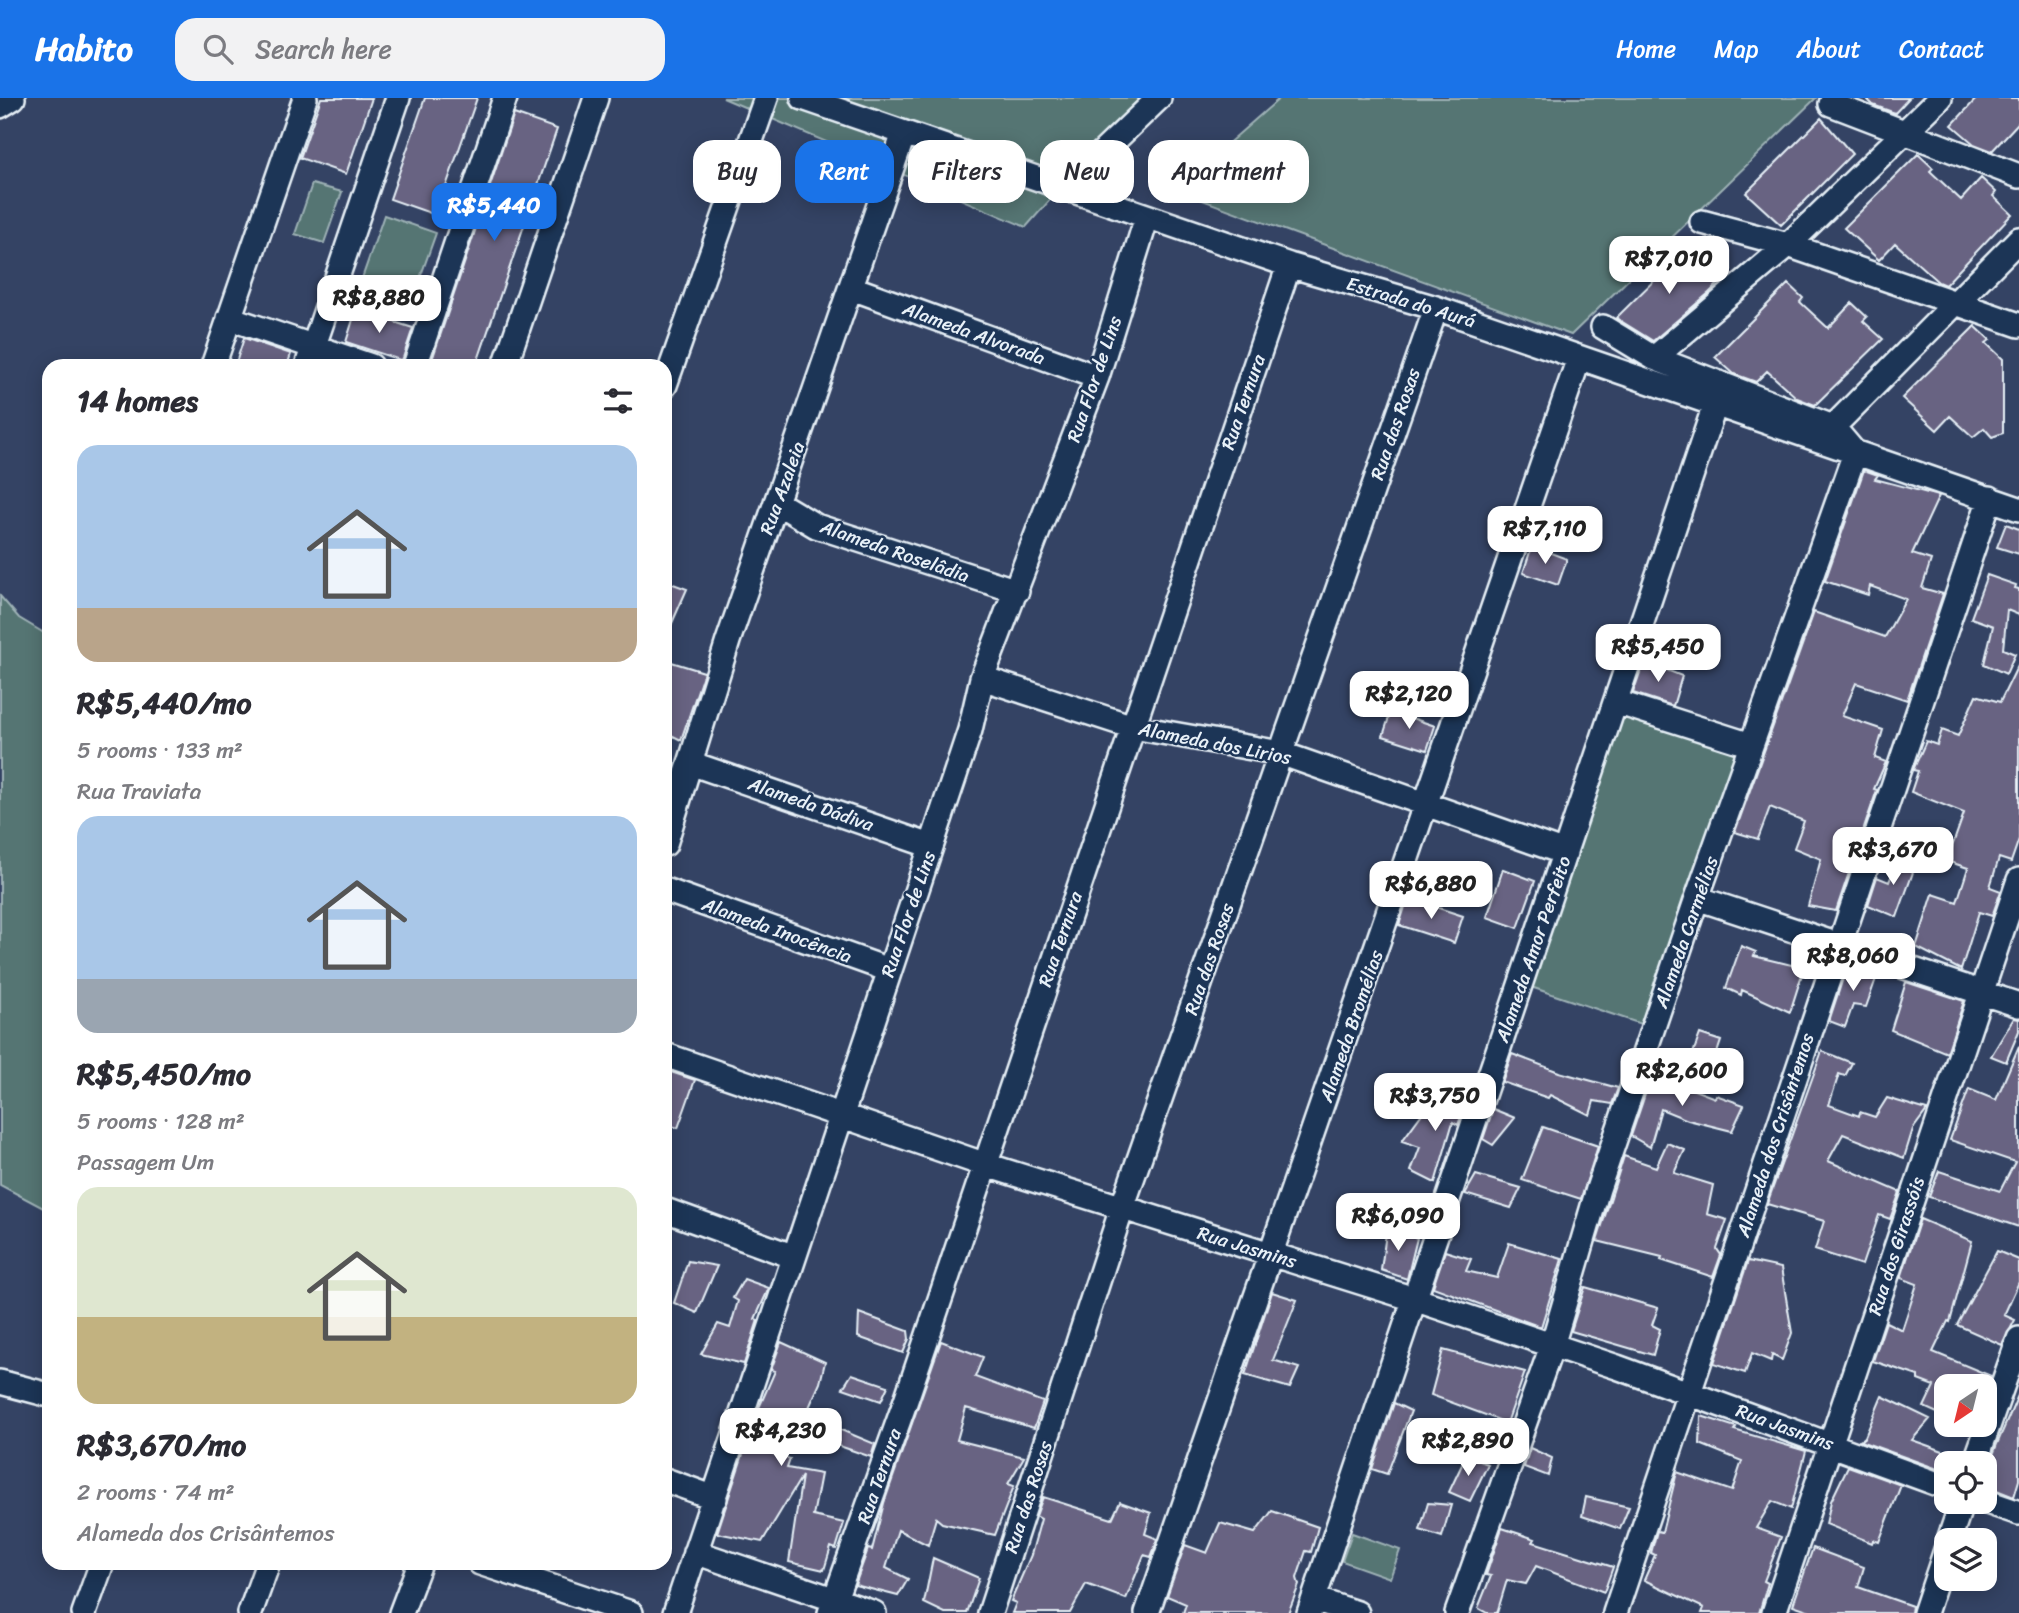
<!DOCTYPE html>
<html lang="en">
<head>
<meta charset="utf-8">
<style>
  body { margin:0; font-family:Sriracha,sans-serif; background:#f2f2f3; color:#2b2b33; height:100vh; display:flex; flex-direction:column; font-size:26px; white-space:nowrap }
  * { box-sizing:border-box; margin:0 }
  p { font-size:23px; color:#7c7c81 }
  .icon { flex:none; width:38px; height:38px; fill:none; stroke:currentColor; stroke-width:2; stroke-linecap:round; stroke-linejoin:round }
  .map { position:relative; flex:1; overflow:hidden }
  .sheet { position:absolute; left:42px; top:261px; width:630px; height:1211px; display:flex; flex-direction:column; background:#fff; border-radius:21px; box-shadow:0 4px 18px #0003 }
  .sheet>* { flex:none }
  .banner { position:absolute; left:693px; top:42px; width:665px; height:63px; display:flex; gap:14px }
  .needle { width:46px; rotate:215deg }
  .buttons { position:absolute; left:1934px; top:1276px; display:grid; gap:14px }
  .buttons a { display:grid; place-items:center; width:63px; height:63px; border-radius:14px; background:#fff; box-shadow:0 4px 18px #0003; font-size:35px }
  .price { position:absolute; translate:-50% -60px; padding:0 16px; border-radius:14px; background:#fff; color:#222; font-size:23px; line-height:46px; filter:drop-shadow(0 2px 4px #0008) }
  .price::after { content:''; position:absolute; left:50%; top:42px; width:21px; height:16px; margin-left:-10px; background:inherit; clip-path:polygon(0 0,100% 0,50% 100%) }
  .price.on { background:#1a73e8; color:#fff }
  ul { padding:0; list-style:none }
  li { display:grid; align-content:center; gap:14px; height:371px; padding:0 35px }
  li span { display:grid; place-items:center; height:217px; border-radius:21px; color:#555 }
  li>.icon { margin-inline-start:auto }
  span .icon { width:126px; height:126px; fill:#fffc; stroke-width:1 }
  li b { font-size:30px }
  h2 { display:flex; justify-content:space-between; align-items:center; height:84px; padding:0 35px; font-size:30px }
  .chip { padding:0 24px; border-radius:21px; background:#fff; box-shadow:0 4px 18px #0003; font-size:24px; line-height:63px }
  .chip.on { background:#1a73e8; color:#fff }
  header { display:flex; align-items:center; gap:42px; box-sizing:border-box; height:98px; padding:0 35px; background:#1a73e8; color:#fff }
  header strong { font-size:33px }
  nav { display:flex; gap:38px; margin-inline-start:auto; font-size:24px }
  .search { width:490px; height:63px; background:#f2f2f3; display:flex; align-items:center; gap:18px; box-sizing:border-box; padding:0 24px; border-radius:21px; color:#7c7c81; font-size:26px }
  .map>svg:first-child { display:block }
  .green { fill:#547473; stroke:#9eb2b6; stroke-width:2 }
  .building { fill:#686482; stroke:#e8f1f8; stroke-width:2 }
  .lines { fill:none; stroke-linecap:round; stroke-linejoin:round }
  .minor-casing { stroke:#e8f1f8; stroke-width:28 }
  .minor { stroke:#1d3557; stroke-width:23 }
  .labels { text-anchor:middle; dominant-baseline:central; stroke-width:5; stroke-linejoin:round; paint-order:stroke }
  .street-label { font-size:19px; fill:#e8f1f8; stroke:#1d3557 }
</style>
</head>
<body>
<header>
<strong>Habito</strong>
<div class="search"><svg class="icon" aria-label="search" viewBox="0 0 24 24"><circle cx="10" cy="10" r="6"/><path d="M15 15l6 6"/></svg>Search here</div>
<nav><a>Home</a><a>Map</a><a>About</a><a>Contact</a></nav>
</header>
<div class="map">
<svg width="2019" height="1515" viewBox="0 0 2019 1515">
  <rect width="100%" height="100%" fill="#344364"/>
  <filter id="ink" filterUnits="userSpaceOnUse"><feTurbulence type="fractalNoise" baseFrequency=".0143" numOctaves="2"/><feDisplacementMap in="SourceGraphic" scale="14" xChannelSelector="R" yChannelSelector="G"/><feConvolveMatrix kernelMatrix="1 2 1 2 8 2 1 2 1" color-interpolation-filters="sRGB"/></filter>
  <g filter="url(#ink)">
    <path class="green" d="M723 0H1140L1026 129Z
      M1280 0H1816L1571 237 1175 92Z
      M312 86 342 94 324 145 295 136Z
      M384 117 436 135 409 211 358 192Z
      M0 498 19 520 49 538V1113L0 1087Z
      M1615 617 1743 651 1647 928 1528 888Z
      M1352 1435 1400 1452 1390 1480 1342 1463Z"/>
    <path class="building" d="M321 0H372L346 76 300 60Z
      M425 0H477L436 117 390 101Z
      M1866 0H1909L1895 15 1873 7Z
      M1977 0H2019V24L1992 53 1974 46 1952 27Z
      M514 16 557 31 476 268H430Z
      M1821 20 1852 56 1781 127 1746 95Z
      M1918 56 1933 70 1930 73 1961 102 1981 80 1996 94 1993 98 2012 116 1945 187 1938 184 1895 145 1879 162 1844 130Z
      M1688 149 1703 163 1700 166 1719 185 1709 195 1653 243 1616 220Z
      M1788 186 1803 200 1800 204 1828 230 1852 205 1867 219 1863 223 1883 241 1815 307 1797 300 1767 273 1756 284 1734 276 1715 259Z
      M356 212 413 230 403 260 400 262 346 244Z
      M1975 228 1990 242 1986 245 2003 261V335L1992 339 1984 330 1973 339 1950 318 1937 332 1902 300Z
      M244 240 291 256 287 268H235Z
      M1864 372 1878 377 1875 381 1939 398 1912 456 1931 462 1922 490 1943 496 1907 602 1856 585 1842 618 1883 632 1875 660 1886 664 1874 691 1877 692 1836 813 1808 808 1821 761 1794 750 1804 723 1770 709 1758 741 1735 734 1814 514 1885 539 1906 501 1870 488 1868 497 1825 483Z
      M2006 426 2019 431V456L1997 449Z
      M1532 448 1567 461 1558 487 1523 475Z
      M1987 477 2016 487 2015 490 2019 491V517L2007 512 2003 551 2015 556 2006 576 1984 566 1993 528 1971 520Z
      M665 483 687 491 665 541Z
      M665 562 704 574 681 642 665 634Z
      M1644 563 1682 578 1673 608 1633 595Z
      M2019 565V741L2011 764 1999 760 1990 789 2001 793 1992 818 1979 814 1961 872 1916 849 1933 796 1957 804 1968 770 1947 763 1964 715 1911 694 1918 673 1913 672 1926 643 1937 647 1942 632 1958 638 1976 597 2000 604Z
      M1391 613 1435 628 1427 652 1383 638Z
      M1900 756 1917 763 1897 819 1868 807 1877 779 1889 784Z
      M1503 771 1535 783 1518 830 1487 819Z
      M1408 800 1463 818 1454 845 1399 827Z
      M1741 848 1756 854 1754 858 1804 870 1790 914 1742 892 1741 897 1726 890Z
      M1848 865 1878 875 1866 909 1853 907 1845 929 1829 923Z
      M1906 884 1964 903 1947 955 1891 932Z
      M2014 920 2019 921V933L2006 964 1991 958Z
      M1700 936 1721 943 1714 964 1692 958Z
      M2019 948V1129L1929 1099 1939 1073 2000 1093 2015 1064 1950 1042 1969 991 1996 1002Z
      M1822 953 1852 965 1845 978 1839 976 1829 1007 1859 1018 1860 1014 1875 1019 1887 1000 1927 1012 1913 1031 1904 1060 1843 1036 1828 1063 1900 1094 1890 1121 1879 1117 1862 1167 1815 1152 1824 1123 1767 1106Z
      M1512 956 1559 974 1618 990 1612 1006 1594 1003 1590 1017 1550 997 1548 1000 1502 984Z
      M665 972 695 982 678 1030 665 1026Z
      M1652 976 1715 1000 1716 997 1744 1007 1732 1033 1688 1022 1661 1011 1650 1049 1631 1038Z
      M1440 991 1467 1001 1458 1027 1453 1024 1435 1085 1411 1073 1420 1049 1402 1043Z
      M1493 1011 1515 1020 1493 1047 1483 1041Z
      M1543 1029 1598 1048 1581 1101 1522 1082Z
      M1667 1045 1685 1052 1674 1075 1713 1087 1707 1116 1727 1122 1717 1151 1721 1157 1713 1179 1661 1162 1662 1159 1597 1143 1624 1058 1656 1069Z
      M1476 1077 1521 1090 1511 1110 1465 1096Z
      M1920 1121 1972 1143 1950 1224 1948 1223 1933 1254 1991 1278 1987 1288H1946V1319L1924 1309 1934 1288 1918 1282V1278L1873 1263 1886 1224 1902 1232 1917 1186 1901 1180Z
      M1387 1128 1417 1140 1407 1181 1381 1172Z
      M1509 1145 1562 1161 1541 1229 1433 1189 1445 1153 1471 1161 1466 1173 1497 1180Z
      M1997 1153 2019 1162V1184L2004 1217 2015 1222 2002 1247 1957 1227Z
      M688 1163 717 1168 697 1215 674 1205Z
      M1748 1163 1781 1170 1792 1235 1782 1262 1772 1257 1771 1263 1752 1255 1745 1275 1714 1265Z
      M744 1181 769 1190 755 1221 758 1222 744 1266 701 1256 718 1226 730 1230 738 1203 733 1200Z
      M1585 1189 1658 1210 1652 1227 1660 1231 1653 1257 1571 1233Z
      M1272 1194 1297 1202 1273 1262 1299 1270 1290 1290 1245 1277Z
      M859 1215 908 1233 909 1241 903 1255 858 1239Z
      M941 1243 983 1259 975 1279 1043 1304 1034 1330 966 1310 957 1342 1024 1359 1008 1386 1014 1388 995 1437 942 1425 936 1420 928 1447 898 1432 886 1470 908 1481 898 1498 855 1487 868 1451 872 1452 884 1405Z
      M781 1244 825 1264 820 1285 807 1314 791 1312 790 1329 783 1331 773 1356 790 1361 787 1370 821 1376 813 1418 844 1425 836 1451 831 1449 824 1472 789 1464 802 1378 762 1444 717 1435 752 1329 764 1332 758 1312 775 1273 771 1272Z
      M1443 1252 1525 1274 1507 1325 1431 1297Z
      M852 1276 888 1288 881 1303 843 1290Z
      M2019 1295V1382L2014 1399 1984 1387 1994 1365H1990L1997 1346Z
      M1882 1298 1930 1321 1912 1342 1946 1354V1374L1860 1343 1865 1339Z
      M1394 1305 1411 1313 1387 1376 1372 1371Z
      M1701 1318 1736 1329 1734 1332 1806 1353 1791 1411 1772 1403 1756 1430 1781 1439 1764 1483 1768 1485 1759 1515H1702L1704 1510 1644 1482 1655 1457 1651 1455 1657 1433 1662 1434 1677 1374 1732 1393 1742 1363 1700 1346Z
      M829 1327 875 1346 871 1359 828 1344Z
      M1530 1350 1552 1360 1548 1378 1524 1369Z
      M1466 1358 1488 1366 1470 1403 1449 1394Z
      M1848 1368 1901 1387 1879 1444 1873 1442 1872 1445 1826 1426 1831 1403Z
      M1043 1399 1112 1421 1120 1404 1151 1415 1145 1436 1158 1441 1151 1459 1144 1457 1126 1501 1086 1486 1070 1515H1012L1016 1505 1011 1503 1031 1457 1041 1421 1036 1418Z
      M1586 1399 1629 1409 1620 1431 1582 1418Z
      M1428 1405 1451 1407 1442 1439 1420 1432Z
      M1272 1413 1318 1429 1311 1454 1306 1453 1297 1480 1299 1487 1288 1515H1183L1186 1506 1167 1498 1185 1447 1207 1455 1220 1425 1255 1435Z
      M1502 1430 1535 1441 1533 1444 1613 1469 1604 1494 1536 1468 1526 1486 1507 1482 1497 1515H1487L1478 1510 1491 1478 1486 1477Z
      M1813 1450 1864 1469 1858 1489 1912 1508 1911 1515H1816L1793 1507Z
      M933 1460 979 1480 967 1515H945L924 1505Z"/>
    <g class="lines">
      <defs>
        <path id="minor" d="M803 0 1289 167 1436 210 2019 411
          M1831 6 2019 78
          M0 8 13 0
          M1064 91 1159 0
          M1702 124 1788 147 2019 227
          M852 190 1097 279
          M229 220 371 268
          M1603 229 1654 260 1833 329
          M1654 260 1788 147 1940 0
          M213 268 305 0
          M307 268 398 0
          M415 268 505 0
          M505 268 596 0
          M665 287 766 0
          M776 404 816 428 1017 493
          M982 580 1133 629 1280 655 1565 755
          M1616 604 1751 647
          M690 665 931 748
          M665 746 728 543 904 35
          M665 792 889 872
          M1697 800 2019 907
          M665 957 983 1066 1414 1201 1617 1269 1946 1389
          M665 1112 792 1158
          M0 1284 49 1297
          M1975 1365 2019 1241
          M665 1382 715 1400
          M1984 1403 2019 1415
          M1949 1442 1962 1404
          M695 1454 874 1515
          M480 1465 631 1515
          M1314 1501 1357 1515
          M84 1515 102 1465
          M250 1515 268 1465
          M401 1515 420 1465
          M675 1515C774 1221 872 926 970 632L982 580 1097 279 1147 119
          M830 1515 906 1302 1289 167
          M990 1515 1122 1110 1436 210
          M1147 1515 1579 260
          M1309 1515 1715 307
          M1457 1515 1552 1248 1598 1091 1697 800 1855 355 1833 329 2019 141
          M1615 1515 1990 400
          M1774 1515 2019 782
          M1925 1515 1946 1452"/>
      </defs>
      <use href="#minor" class="minor-casing"/>
      <use href="#minor" class="minor"/>
    </g>
  </g>
  <g class="labels">
    <g class="street-label">
      <text transform="translate(1411 204) rotate(17)">Estrada do Aurá</text>
      <text transform="translate(974 235) rotate(20)">Alameda Alvorada</text>
      <text transform="translate(1094 281) rotate(-71)">Rua Flor de Lins</text>
      <text transform="translate(1243 304) rotate(-71)">Rua Ternura</text>
      <text transform="translate(1395 326) rotate(-71)">Rua das Rosas</text>
      <text transform="translate(782 390) rotate(-70)">Rua Azaleia</text>
      <text transform="translate(895 453) rotate(19)">Alameda Roselâdia</text>
      <text transform="translate(1215 645) rotate(11)">Alameda dos Lirios</text>
      <text transform="translate(811 706) rotate(19)">Alameda Dádiva</text>
      <text transform="translate(908 816) rotate(-71)">Rua Flor de Lins</text>
      <text transform="translate(777 832) rotate(20)">Alameda Inocência</text>
      <text transform="translate(1686 834) rotate(-71)">Alameda Carmélias</text>
      <text transform="translate(1060 841) rotate(-71)">Rua Ternura</text>
      <text transform="translate(1533 851) rotate(-71)">Alameda Amor Perfeito</text>
      <text transform="translate(1209 861) rotate(-71)">Rua das Rosas</text>
      <text transform="translate(1351 928) rotate(-71)">Alameda Bromélias</text>
      <text transform="translate(1775 1037) rotate(-72)">Alameda dos Crisântemos</text>
      <text transform="translate(1896 1148) rotate(-72)">Rua dos Girassóis</text>
      <text transform="translate(1247 1149) rotate(17)">Rua Jasmins</text>
      <text transform="translate(1785 1329) rotate(20)">Rua Jasmins</text>
      <text transform="translate(879 1378) rotate(-71)">Rua Ternura</text>
      <text transform="translate(1028 1399) rotate(-72)">Rua das Rosas</text>
    </g>
  </g>
</svg>
<div class="buttons">
<a><svg class="needle" viewBox="-14 -14 28 28"><path d="M0-13l5 13h-10z" fill="#e53935"/><path d="M0 13l5-13h-10z" fill="#7c7c81"/></svg></a>
<a><svg class="icon" aria-label="locate" viewBox="0 0 24 24"><circle cx="12" cy="12" r="6"/><path d="M12 2v4M12 18v4M2 12h4M18 12h4"/></svg></a>
<a><svg class="icon" aria-label="layers" viewBox="0 0 24 24"><path d="M12 4l9 5-9 5-9-5zM3 14l9 5 9-5"/></svg></a>
</div>
<b class="price on" style="left:494px;top:145px">R$5,440</b>
<b class="price" style="left:1669px;top:198px">R$7,010</b>
<b class="price" style="left:379px;top:237px">R$8,880</b>
<b class="price" style="left:1545px;top:468px">R$7,110</b>
<b class="price" style="left:1658px;top:586px">R$5,450</b>
<b class="price" style="left:1409px;top:633px">R$2,120</b>
<b class="price" style="left:1893px;top:789px">R$3,670</b>
<b class="price" style="left:1431px;top:823px">R$6,880</b>
<b class="price" style="left:1853px;top:895px">R$8,060</b>
<b class="price" style="left:1682px;top:1010px">R$2,600</b>
<b class="price" style="left:1435px;top:1035px">R$3,750</b>
<b class="price" style="left:1398px;top:1155px">R$6,090</b>
<b class="price" style="left:781px;top:1370px">R$4,230</b>
<b class="price" style="left:1468px;top:1380px">R$2,890</b>
<div class="banner">
<a class="chip">Buy</a>
<a class="chip on">Rent</a>
<a class="chip">Filters</a>
<a class="chip">New</a>
<a class="chip">Apartment</a>
</div>
<section class="sheet">
<h2>14 homes<svg class="icon" aria-label="filters" viewBox="0 0 24 24"><path d="M4 7h16M4 17h16"/><circle cx="9" cy="7" r="2"/><circle cx="15" cy="17" r="2"/></svg></h2>
<ul>
<li><span style="background:linear-gradient(#a9c7e8 75%,#b9a48a 0)"><svg class="icon" aria-label="home" viewBox="0 0 24 24"><path d="M3 11l9-7 9 7M6 9v11h12V9"/></svg></span><div><b>R$5,440/mo</b><p>5 rooms · 133 m²</p><p>Rua Traviata</p></div></li>
<li><span style="background:linear-gradient(#a9c7e8 75%,#9aa5b1 0)"><svg class="icon" aria-label="home" viewBox="0 0 24 24"><path d="M3 11l9-7 9 7M6 9v11h12V9"/></svg></span><div><b>R$5,450/mo</b><p>5 rooms · 128 m²</p><p>Passagem Um</p></div></li>
<li><span style="background:linear-gradient(#dfe7d0 60%,#c2b280 0)"><svg class="icon" aria-label="home" viewBox="0 0 24 24"><path d="M3 11l9-7 9 7M6 9v11h12V9"/></svg></span><div><b>R$3,670/mo</b><p>2 rooms · 74 m²</p><p>Alameda dos Crisântemos</p></div></li>
</ul>
</section>
</div>
</body>
</html>
